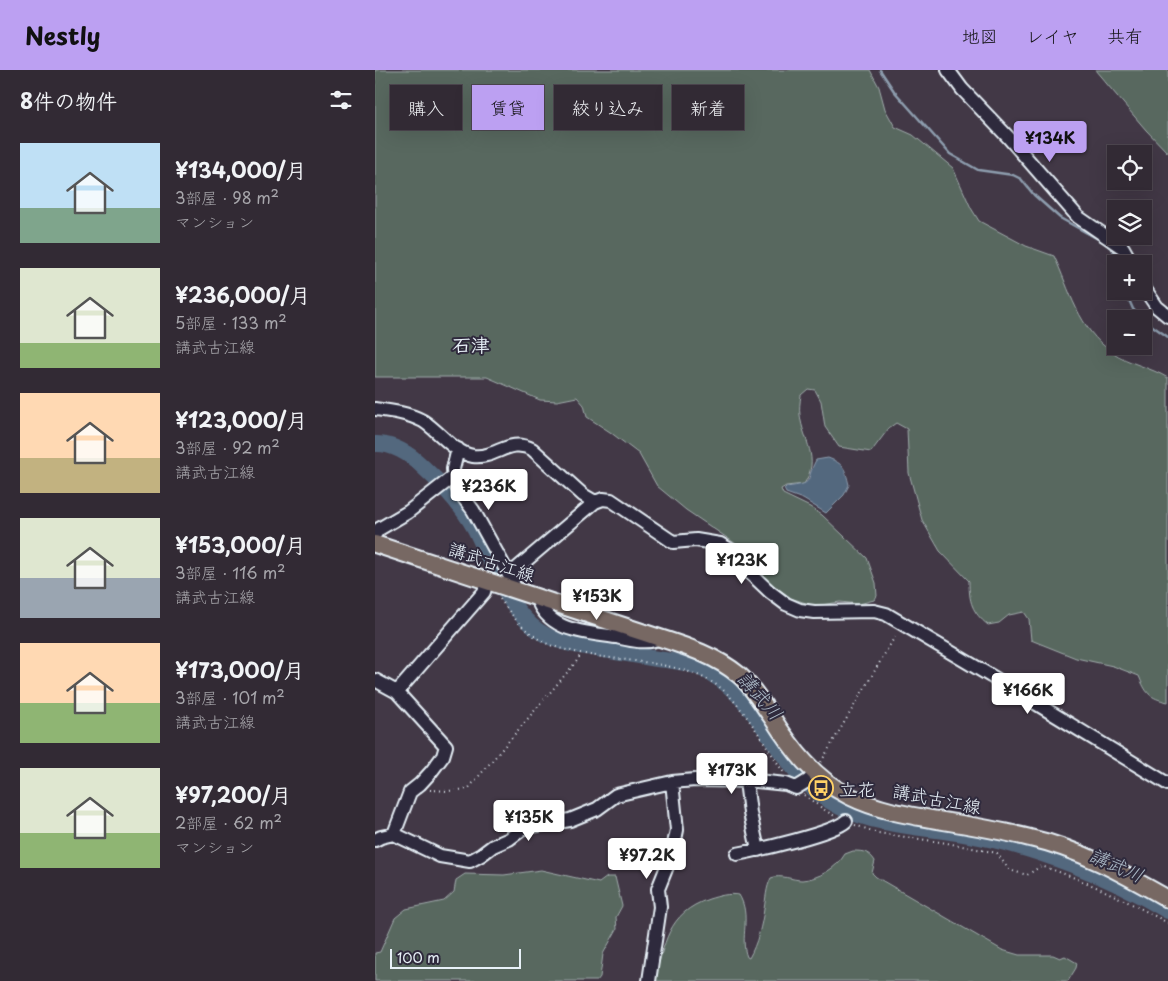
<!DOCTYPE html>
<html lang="ja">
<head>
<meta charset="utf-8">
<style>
  body { margin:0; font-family:"Playpen Sans","Klee One",sans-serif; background:#3d3640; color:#f1f3f6; height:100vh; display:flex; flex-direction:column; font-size:19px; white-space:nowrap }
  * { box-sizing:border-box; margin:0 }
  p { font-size:16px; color:#a8a7ac }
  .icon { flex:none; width:28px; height:28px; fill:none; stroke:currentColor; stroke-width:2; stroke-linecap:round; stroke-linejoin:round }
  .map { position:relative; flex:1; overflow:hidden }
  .sheet { display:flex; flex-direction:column; background:#322a34; width:375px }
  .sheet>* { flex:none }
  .guide { position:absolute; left:15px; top:15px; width:475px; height:45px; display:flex; gap:10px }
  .controls { position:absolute; left:732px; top:75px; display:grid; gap:10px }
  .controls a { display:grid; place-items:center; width:45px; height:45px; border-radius:0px; background:#322a34; box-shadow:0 5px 20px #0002,0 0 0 1px #4d464f; font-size:25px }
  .scale { position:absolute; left:15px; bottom:12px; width:131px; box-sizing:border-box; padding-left:5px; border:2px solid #e8f1f8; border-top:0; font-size:14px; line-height:18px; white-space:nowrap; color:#e8f1f8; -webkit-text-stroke:4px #2f2a3d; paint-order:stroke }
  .price { position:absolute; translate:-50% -42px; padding:0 11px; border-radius:5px; background:#fff; color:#222; font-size:16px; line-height:32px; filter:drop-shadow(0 1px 2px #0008) }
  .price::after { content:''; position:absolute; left:50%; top:30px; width:15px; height:11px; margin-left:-8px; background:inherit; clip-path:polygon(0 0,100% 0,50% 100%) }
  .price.active { background:#bca0f2; color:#111 }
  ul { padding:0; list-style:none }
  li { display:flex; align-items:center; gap:15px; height:125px; padding:0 20px }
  li span { display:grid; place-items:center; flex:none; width:140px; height:100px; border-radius:0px; color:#555 }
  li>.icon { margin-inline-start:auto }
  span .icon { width:60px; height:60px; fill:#fffc; stroke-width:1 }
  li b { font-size:21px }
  h2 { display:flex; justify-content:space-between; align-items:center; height:60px; padding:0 20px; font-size:21px }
  .tag { padding:0 18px; border-radius:0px; background:#322a34; box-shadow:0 5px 20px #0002,0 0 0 1px #4d464f; font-size:18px; line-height:45px }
  .tag.active { background:#bca0f2; color:#111 }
  header { display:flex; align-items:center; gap:30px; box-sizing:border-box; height:70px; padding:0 25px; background:#bca0f2; color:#111 }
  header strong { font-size:24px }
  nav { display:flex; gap:28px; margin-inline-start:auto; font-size:18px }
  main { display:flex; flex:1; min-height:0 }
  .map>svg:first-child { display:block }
  .green { fill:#59685f; stroke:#a0acac }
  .water { fill:#52677e; stroke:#8e9eaf }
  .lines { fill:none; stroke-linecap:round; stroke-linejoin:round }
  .stream { stroke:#8e9eaf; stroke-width:2.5 }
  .river { stroke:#52677e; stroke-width:16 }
  .minor-casing { stroke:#e8f1f8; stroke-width:16 }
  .major-casing { stroke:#e8f1f8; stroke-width:20 }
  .path { stroke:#e8f1f8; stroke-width:2; stroke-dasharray:1 4; stroke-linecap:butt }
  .minor { stroke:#2f2a3d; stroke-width:12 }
  .major { stroke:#776864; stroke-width:16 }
  .labels { text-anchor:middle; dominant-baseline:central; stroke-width:4; stroke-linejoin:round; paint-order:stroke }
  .street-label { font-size:18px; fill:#e8f1f8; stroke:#2f2a3d }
  .poi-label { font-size:18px; fill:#e8f1f8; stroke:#2f2a3d; text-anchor:start }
  .neighbourhood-label { font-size:19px; font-weight:bold; fill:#e8f1f8; stroke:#2f2a3d }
  .water-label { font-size:19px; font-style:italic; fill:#acbac7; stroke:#2f2a3d }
</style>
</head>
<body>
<header>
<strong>Nestly</strong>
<nav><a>地図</a><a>レイヤ</a><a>共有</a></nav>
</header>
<main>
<section class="sheet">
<h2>8件の物件<svg class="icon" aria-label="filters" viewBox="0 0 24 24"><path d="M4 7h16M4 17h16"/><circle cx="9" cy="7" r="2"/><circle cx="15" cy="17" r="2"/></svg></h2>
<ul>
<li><span style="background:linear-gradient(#bfe0f5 65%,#7fa58c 0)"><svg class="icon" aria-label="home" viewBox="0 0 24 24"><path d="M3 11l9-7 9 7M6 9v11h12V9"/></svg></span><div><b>¥134,000/月</b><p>3部屋 · 98 m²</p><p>マンション</p></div></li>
<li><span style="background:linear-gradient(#dfe7d0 75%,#8fb573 0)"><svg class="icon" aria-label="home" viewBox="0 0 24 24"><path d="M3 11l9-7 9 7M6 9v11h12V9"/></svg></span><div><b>¥236,000/月</b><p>5部屋 · 133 m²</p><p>講武古江線</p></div></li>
<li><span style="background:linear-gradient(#ffd9b3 65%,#c2b280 0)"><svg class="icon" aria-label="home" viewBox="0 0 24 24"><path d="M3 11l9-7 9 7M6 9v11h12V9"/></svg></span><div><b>¥123,000/月</b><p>3部屋 · 92 m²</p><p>講武古江線</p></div></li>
<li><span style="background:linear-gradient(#dfe7d0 60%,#9aa5b1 0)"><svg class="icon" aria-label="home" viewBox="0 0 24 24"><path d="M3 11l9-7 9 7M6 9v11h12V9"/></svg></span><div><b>¥153,000/月</b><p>3部屋 · 116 m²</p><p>講武古江線</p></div></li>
<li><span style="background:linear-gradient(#ffd9b3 60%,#8fb573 0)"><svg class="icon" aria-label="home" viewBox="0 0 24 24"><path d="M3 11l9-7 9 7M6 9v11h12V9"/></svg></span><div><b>¥173,000/月</b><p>3部屋 · 101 m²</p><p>講武古江線</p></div></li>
<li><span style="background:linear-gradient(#dfe7d0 65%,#8fb573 0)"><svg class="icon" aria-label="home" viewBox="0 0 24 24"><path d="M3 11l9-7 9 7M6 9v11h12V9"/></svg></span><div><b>¥97,200/月</b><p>2部屋 · 62 m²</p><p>マンション</p></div></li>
</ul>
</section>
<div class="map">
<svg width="793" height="911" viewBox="0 0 793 911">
  <rect width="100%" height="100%" fill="#423846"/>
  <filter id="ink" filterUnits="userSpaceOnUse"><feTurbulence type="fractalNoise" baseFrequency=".02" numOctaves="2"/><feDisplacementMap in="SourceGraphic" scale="10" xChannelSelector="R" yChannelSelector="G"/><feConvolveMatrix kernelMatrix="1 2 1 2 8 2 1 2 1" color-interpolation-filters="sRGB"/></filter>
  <g filter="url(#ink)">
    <path class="green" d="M0 0H495L504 17 510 39 520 57 538 65 578 98 596 138 604 151 651 176 679 186C695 220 703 259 737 282 754 294 775 297 793 308V632C774 628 771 623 764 606L738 596 701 588 656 570 654 549 649 542 634 545 624 553 613 555C597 542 594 532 594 511L565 481 547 450 534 403 532 359 521 353 514 358 496 382 464 377 450 357 446 331 440 320 433 319 426 325C425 332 424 339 425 345 428 371 446 388 429 414L411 416 406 419 408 424 435 437 447 445 492 488 501 513 502 526 499 530 484 534 465 532 440 536 416 528 390 509 367 478 311 440 282 416 264 384 235 362 212 347 209 335 202 327 182 331 165 330 112 307H0Z
      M720 0H793V83L771 60Z
      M478 781C489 781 494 782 500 791L497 803 501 807 627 880 644 885H678L685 888 690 886 702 893 701 898 693 911H279C290 874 292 843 334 829 344 826 353 823 364 825 377 846 364 868 372 887L374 888C382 874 387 855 389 839 391 828 391 818 396 808 406 804 417 810 427 810 443 809 462 798 470 784Z
      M166 800 224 813 232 807H240L247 836 241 847 242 859 228 884 225 907 222 911H0V883L5 882 20 848 31 839 69 831 79 822 81 810 90 804 129 805Z"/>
    <path class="water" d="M453 388C469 394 470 398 474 415L469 425 451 443 428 429 411 423 409 419 411 417C441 413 429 413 441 390Z"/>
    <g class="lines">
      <path class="stream" d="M505 0 519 21 575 84 603 100 638 105 646 109 659 125 685 148 730 173 738 180 743 194
        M750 221 758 239 767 249
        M769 250 793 267"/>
      <path class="river" d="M0 374C17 373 35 384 47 396 68 415 86 434 100 459 117 492 128 529 156 555 176 573 204 576 229 580 247 583 265 586 282 589 297 591 312 592 325 598 389 626 401 705 465 737 504 757 550 757 593 765 659 776 735 807 793 841"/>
      <defs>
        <path id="minor" d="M573 0 587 19 633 67 703 147 748 178 757 194
          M769 218 782 237 793 246
          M0 339C16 341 33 343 48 351 64 361 79 383 98 386 121 389 134 367 157 379L208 425 220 432
          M83 379 78 399 79 411 85 423 98 440 134 505
          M0 464 4 459 33 442 79 406
          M141 520 134 505 220 432 228 429 236 430 298 472 321 470 345 474 362 484 376 504 395 522 411 534 425 540 439 542 499 541 511 544 621 609 793 714
          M161 526C172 562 210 562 241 567 255 570 270 574 283 569
          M0 610 22 622 71 676 68 686 56 702 45 714 35 722 19 764
          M22 622 109 522 112 511
          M371 711 375 743 383 780
          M0 770 6 767 19 764 65 786 95 791 106 785 118 776 134 769 150 757 195 750 222 739 241 725 297 712 320 710 382 711 411 714 421 718 434 710 440 703
          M362 784C383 780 459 763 471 751
          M274 911 285 837 283 819 297 784 302 760 297 712"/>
        <path id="major" d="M0 474 285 568C313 577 341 586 364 605 377 616 386 632 396 646 417 679 439 709 474 726 502 740 532 745 562 750 593 755 624 760 655 768 705 779 749 804 793 829"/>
      </defs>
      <use href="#minor" class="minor-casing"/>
      <use href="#major" class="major-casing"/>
      <path class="path" d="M125 529C135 542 144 556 158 565 169 574 182 578 196 581 242 593 302 588 343 616 365 631 393 679 409 703
        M446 692 522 563
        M55 720 73 721 93 719 201 592 206 584
        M429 725 451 741 460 746
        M480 755 503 763 572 773 622 783 634 800 652 805 666 796C711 810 752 831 793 853"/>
      <use href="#minor" class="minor"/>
      <use href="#major" class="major"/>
    </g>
  </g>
  <defs>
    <symbol id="bus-ring" viewBox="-11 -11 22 22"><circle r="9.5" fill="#2f2a3d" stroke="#ffd166" stroke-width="1.5"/><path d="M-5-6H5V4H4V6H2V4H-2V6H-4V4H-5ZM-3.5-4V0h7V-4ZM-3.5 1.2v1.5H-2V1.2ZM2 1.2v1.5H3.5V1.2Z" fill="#ffd166"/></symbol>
  </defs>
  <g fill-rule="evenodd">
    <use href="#bus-ring" x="432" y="704" width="28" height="28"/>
  </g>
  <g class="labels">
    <g class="street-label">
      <text transform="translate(117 491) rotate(18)">講武古江線</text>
      <text transform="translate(562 728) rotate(11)">講武古江線</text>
    </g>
    <g class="poi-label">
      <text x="464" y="718">立花</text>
    </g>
    <g class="neighbourhood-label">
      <text x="96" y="274">石津</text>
    </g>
    <g class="water-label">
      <text transform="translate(386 625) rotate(49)">講武川</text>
      <text transform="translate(742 794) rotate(24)">講武川</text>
    </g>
  </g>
</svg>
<div class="controls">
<a><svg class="icon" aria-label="locate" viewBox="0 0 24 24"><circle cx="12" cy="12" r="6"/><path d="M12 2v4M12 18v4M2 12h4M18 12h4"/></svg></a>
<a><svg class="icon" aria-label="layers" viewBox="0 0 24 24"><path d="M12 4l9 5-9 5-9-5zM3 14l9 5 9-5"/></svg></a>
<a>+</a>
<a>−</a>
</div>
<div class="scale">100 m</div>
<b class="price active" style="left:675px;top:93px">¥134K</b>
<b class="price" style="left:114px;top:441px">¥236K</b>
<b class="price" style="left:367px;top:515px">¥123K</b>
<b class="price" style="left:222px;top:551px">¥153K</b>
<b class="price" style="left:653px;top:645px">¥166K</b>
<b class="price" style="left:357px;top:725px">¥173K</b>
<b class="price" style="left:154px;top:772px">¥135K</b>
<b class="price" style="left:272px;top:810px">¥97.2K</b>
<div class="guide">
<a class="tag">購入</a>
<a class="tag active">賃貸</a>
<a class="tag">絞り込み</a>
<a class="tag">新着</a>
</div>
</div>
</main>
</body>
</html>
